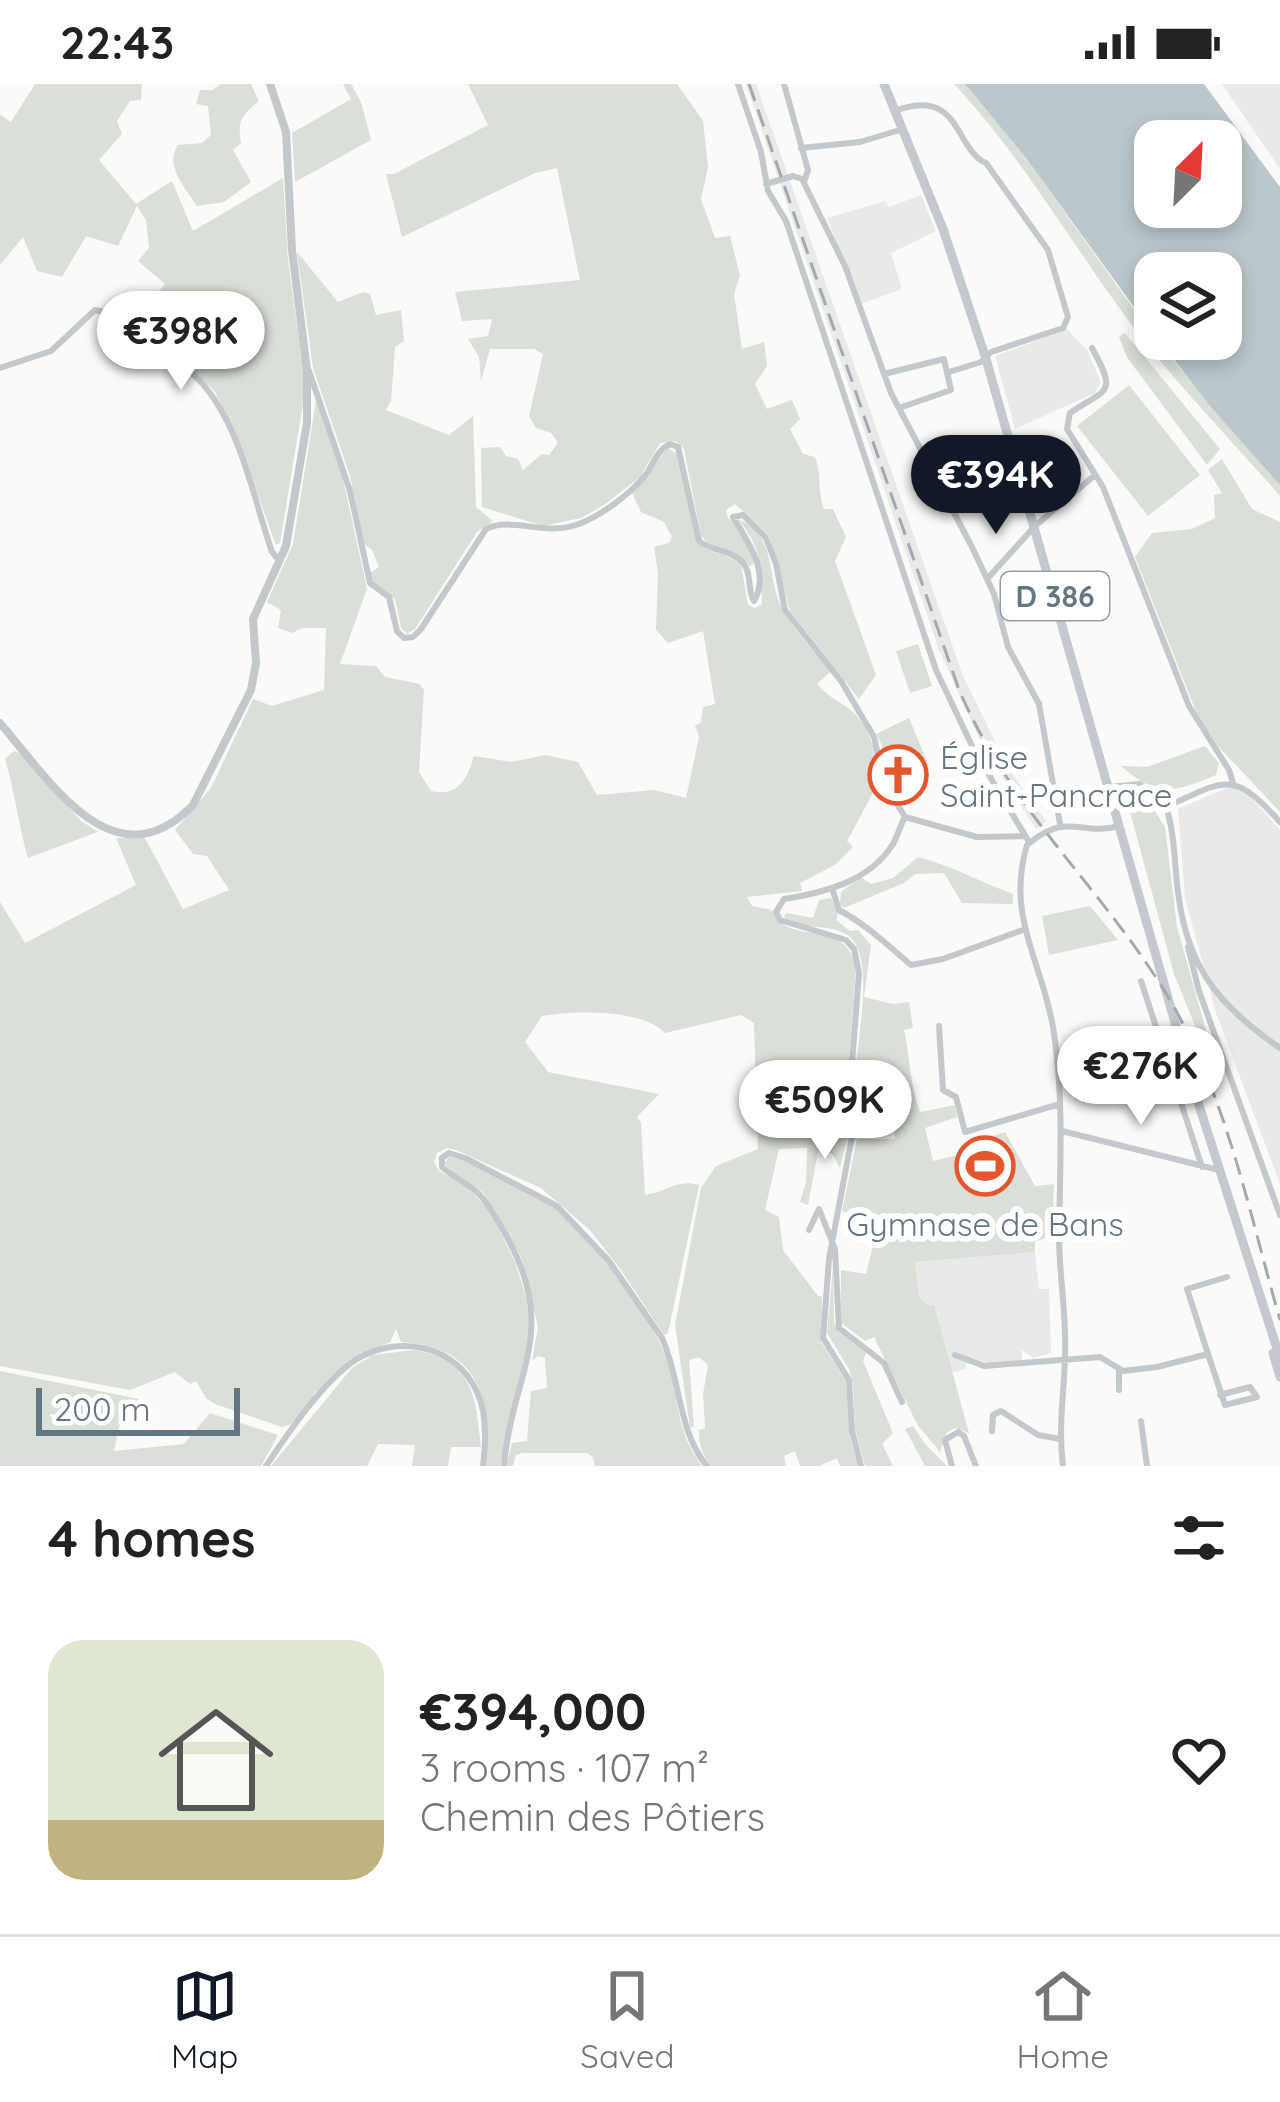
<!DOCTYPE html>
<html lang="en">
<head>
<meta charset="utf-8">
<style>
  body { margin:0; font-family:Quicksand,sans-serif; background:#f6f6f6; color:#222; height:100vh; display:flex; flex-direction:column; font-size:45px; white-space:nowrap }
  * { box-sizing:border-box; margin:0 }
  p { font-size:39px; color:#767676 }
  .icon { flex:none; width:66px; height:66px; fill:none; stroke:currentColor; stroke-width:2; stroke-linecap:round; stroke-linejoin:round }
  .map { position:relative; height:1382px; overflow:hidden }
  .details { display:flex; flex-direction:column; background:#fff; flex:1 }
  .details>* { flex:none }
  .needle { width:78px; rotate:24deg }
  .buttons { position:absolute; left:1134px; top:36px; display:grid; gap:24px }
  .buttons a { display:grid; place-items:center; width:108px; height:108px; border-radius:24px; background:#fff; box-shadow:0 6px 18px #0003; font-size:60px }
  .scale { position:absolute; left:36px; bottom:30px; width:204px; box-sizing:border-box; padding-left:12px; border:6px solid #657683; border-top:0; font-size:33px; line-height:42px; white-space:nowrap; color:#657683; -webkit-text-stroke:9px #fff; paint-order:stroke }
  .price { position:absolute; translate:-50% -102px; padding:0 27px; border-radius:42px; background:#fff; color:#222; font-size:39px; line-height:78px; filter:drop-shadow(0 3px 6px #0008) }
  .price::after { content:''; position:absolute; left:50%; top:72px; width:36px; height:27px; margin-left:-18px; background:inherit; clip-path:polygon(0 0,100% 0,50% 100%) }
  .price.current { background:#111827; color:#fff }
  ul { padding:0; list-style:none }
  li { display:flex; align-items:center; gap:36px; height:300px; padding:0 48px }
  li+li { border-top:3px solid #e0e0e0 }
  li span { display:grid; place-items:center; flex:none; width:336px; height:240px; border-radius:36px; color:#555 }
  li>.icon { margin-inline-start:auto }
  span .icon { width:144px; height:144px; fill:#fffc; stroke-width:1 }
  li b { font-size:51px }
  h2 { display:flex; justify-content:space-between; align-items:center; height:144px; padding:0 48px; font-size:51px }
  .status { display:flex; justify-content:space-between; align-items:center; height:84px; padding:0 60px; background:#fff; direction:ltr }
  .status svg { height:33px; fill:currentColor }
  .tabs { display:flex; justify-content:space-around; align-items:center; height:168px; border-top:3px solid #e0e0e0; background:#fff; font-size:33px; color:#767676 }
  .tabs a { display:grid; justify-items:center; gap:6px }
  .tabs .current { color:#111827 }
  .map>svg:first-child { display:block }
  .built { fill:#e8e9e9 }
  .green { fill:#dadfd7 }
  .water { fill:#bbc7cb; fill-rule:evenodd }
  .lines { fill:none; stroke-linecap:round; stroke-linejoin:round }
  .minor { stroke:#c3c8cc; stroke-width:6 }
  .tertiary { stroke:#c3c8cc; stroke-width:8 }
  .primary { stroke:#c3c9ce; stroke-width:9 }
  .rail { stroke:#a2aab0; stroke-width:3; stroke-dasharray:18 9; stroke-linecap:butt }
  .labels { text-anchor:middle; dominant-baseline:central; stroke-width:12; stroke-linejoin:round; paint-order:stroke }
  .shield { fill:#fff; stroke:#939fa8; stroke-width:3 }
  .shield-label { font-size:30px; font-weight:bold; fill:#657683 }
  .poi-label { font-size:33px; fill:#657683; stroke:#fff; text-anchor:start }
</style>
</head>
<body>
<div class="status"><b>22:43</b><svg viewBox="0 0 49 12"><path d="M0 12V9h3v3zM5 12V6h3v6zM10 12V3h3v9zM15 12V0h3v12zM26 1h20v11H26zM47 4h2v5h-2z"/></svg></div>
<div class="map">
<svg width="1280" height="1382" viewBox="0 0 1280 1382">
  <rect width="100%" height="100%" fill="#fafaf8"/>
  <path class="built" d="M746 0H756L963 592 1008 684 1046 737 1036 745 985 667 939 566Z
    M1222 0H1280V85Z
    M921 111 936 147 891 169 902 205 861 220 827 134 885 117 889 123Z
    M1067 245 1087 266 1101 298 1095 309 1015 345 995 272Z
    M1238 699 1280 746V1100L1216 929 1185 814 1178 725Z
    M1035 1168 1039 1205H1049L1051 1269 1033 1274 1022 1266V1277L988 1279 968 1273 965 1285 950 1289 934 1221 927 1222 919 1213 915 1178Z"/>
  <path class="green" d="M35 0H142L141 16 130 17 117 37 122 50 99 76 136 120 172 97 193 147 283 94 288 176 303 283 304 314 280 459 276 461 236 351 214 306 133 240 165 200 138 177 149 164 146 136 137 122 118 162 86 152 62 193 37 187 23 153 0 181V31L11 38Z
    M221 0H251L259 17C242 31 237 36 241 59L233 66 251 98 224 118 197 122C185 103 164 82 178 61L202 59 211 51 208 22 196 20 200 6H212Z
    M343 0H351L361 18 371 56 295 98 292 49 351 15Z
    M468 0H677L703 37 708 83 701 115 715 154 730 152 740 191 734 210 742 265 764 258 767 282 755 300 767 325 792 316 800 335 790 345 803 370 815 373C822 392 817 407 824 425H833L846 453 835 477 876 591 859 615 790 527 769 452 735 420 726 426 727 432 744 452 754 479 750 482C736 465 714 468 701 452L684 365 676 357 660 359 640 393 604 421 581 434 543 442 482 423 481 364 500 363 506 372 518 375 523 386 542 370 549 371 558 359 551 349 536 344 529 332 543 270 534 265H490L481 297 479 273 468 255 488 252 492 235 462 237 455 208 580 196 557 84 535 89 402 153 386 90H394L488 41Z
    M954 0H965L1026 74 1155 255 1280 401V412C1233 358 1184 308 1140 252 1076 168 1026 77 954 0Z
    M297 168 338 218 363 208 370 210 376 231 401 226 404 257 395 263 391 317 386 326 449 351 473 332 476 423 493 437 477 448 415 545 407 550 401 544 395 515 372 499 368 490 379 483 372 466 364 460 350 392 313 284Z
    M1125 249 1220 365 1207 381 1127 273 1119 253Z
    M1129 301 1200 391 1148 432 1077 342Z
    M316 316 343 395 367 505 340 580 376 582 385 593 420 600 424 606 419 688 431 707C458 713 467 696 474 672L511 678 546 671 578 678 597 711 654 706 686 714 699 653 695 642 701 638 703 623 715 620 703 547 668 559 656 546 658 489 654 463 669 459 672 453 664 438 641 428 631 407 668 364 678 371 696 456C708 471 727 468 741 480L748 521 755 524 762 520C760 480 763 466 738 435 779 452 765 494 783 526 795 548 815 567 831 587L817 600C828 614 843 618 855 630 868 644 876 666 878 684L871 688 874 707 847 757 853 763 835 781 800 799 802 807 747 813 752 822 772 826C788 865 842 830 856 882L847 1005 849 1047 840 1084 832 1069 818 1068 808 1121 800 1118 806 1098 807 1064 779 1065 765 1126 779 1133 783 1166 818 1212H822L821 1258 846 1297 850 1353 858 1382H840L837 1374 819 1382H800L795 1367 784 1372 786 1382H711C702 1370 698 1360 699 1346L705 1344 703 1310 708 1281 699 1273 689 1276 694 1342 690 1344 675 1241 701 1104 716 1082 758 1065 754 939 741 931 665 949C643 925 574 926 542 932L525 958 548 988 659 1010 637 1033 641 1039 645 1111C664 1109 678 1094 699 1101L668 1249 664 1251 621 1186 590 1146 570 1129 541 1104 456 1066 447 1064 437 1069 434 1078 439 1087 466 1101 491 1129 515 1178 526 1212 531 1244 500 1382H486C491 1313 480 1263 401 1258L396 1245 390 1258C355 1273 344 1277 319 1309L315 1307C312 1322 297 1341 282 1343L215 1320 206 1314 196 1297 190 1300 175 1288 130 1306 0 1282V818L25 859 136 801 116 754H145L183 825 229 806 207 772 193 770 175 746 211 704 253 615 272 622 324 606 326 544H302L292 549 278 544 281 526 267 518 293 460Z
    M1222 375 1252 425 1280 438V728L1218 662 1197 630 1135 473 1152 449 1192 445 1215 434 1214 411 1222 409 1208 386Z
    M918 560 932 602 910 609 896 567Z
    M909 634 929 682 917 684V693H911V686L905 683 885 686 882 661 876 650Z
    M1205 662 1219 679 1216 691C1175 708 1157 714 1121 682L1147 683Z
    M14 667 22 670 80 736 98 748 28 774C18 740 15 708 5 675Z
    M1147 715 1165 743 1177 843 1211 964 1205 966 1174 890 1129 724 1134 717Z
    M918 773C953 782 980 798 1013 810V820L962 819 944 789 915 790 904 799 844 824 840 820 841 808 861 793 871 800 893 794Z
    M831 814 838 830 836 836 850 847 858 846 871 861 864 913 893 920 909 918 913 944 904 946C910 974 910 1002 920 1028L955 1021 957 1033 925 1044 933 1077 962 1070 967 1060 1005 1048 1035 1102 1054 1100 1052 1151 1035 1158V1168L915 1178 919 1213 927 1221H934L969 1349 956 1344 947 1348 940 1368 917 1340 874 1253 865 1257 841 1239V1186L866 1190 876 1150 868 1146 864 1134 842 1127 857 1055H895L894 1037H882L879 1007 855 1004C853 969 880 870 846 850 826 839 802 847 784 833L786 829 813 834 819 816Z
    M1090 822 1118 856 1049 871 1042 832Z
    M449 1073C474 1077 530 1104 551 1120 586 1148 647 1226 664 1268 681 1310 672 1342 702 1382H595L593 1373 587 1369H522L516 1371 513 1382H506L512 1359 527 1357 531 1307 547 1304 545 1274 538 1272 532 1277 538 1243 521 1173 483 1108 448 1084 445 1079Z
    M833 1183 834 1238 838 1246 866 1269 863 1277 893 1349 882 1360 893 1382H865L855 1345 853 1300 849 1285 827 1249Z
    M414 1266C473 1276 476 1312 481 1363H451L448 1382H412L415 1361 378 1360 367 1382H271L352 1284 373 1271Z
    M0 1287 139 1315 120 1339 114 1367 184 1360 210 1329 278 1351 261 1382H0Z
    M913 1342 925 1360 947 1382H925L905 1345Z"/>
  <path class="water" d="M965 0H1204L1280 103V401L1211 323 1158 255H1221V189H1155V252L1026 74ZM1155 57H1221V123H1155Z"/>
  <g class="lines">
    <path class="minor" d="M738 0 761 68 768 107 786 137 936 586 974 666 1029 758
      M784 0 808 86 804 98
      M895 27C961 2 954 65 986 79L1048 166 1068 233 1063 244 991 268 981 278 949 288
      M801 64 860 58 903 45
      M766 100 793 92 802 95 845 182 891 309 972 463 994 510 1008 563 1039 620 1060 740
      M1092 264C1118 311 1107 304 1070 329L1067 345 1103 403 1189 622 1229 686 1233 699
      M0 284 51 267 95 226 108 229C137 250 173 270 199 296 240 339 253 413 272 468L279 476
      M309 287 350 407 370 499 389 513 397 547 404 554 413 553 421 545 486 445C513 432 543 453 579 440 602 431 632 409 647 389 655 377 656 367 670 360L678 363 699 457C713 468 734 466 744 480 752 491 747 506 754 517 771 488 747 457 733 433L743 431 766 454 776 480 785 526 841 597 874 653 885 700 905 733
      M884 290 944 275 951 306 899 324
      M987 495 1035 442 1095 391
      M1110 703 1140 700 1166 723C1176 753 1174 784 1179 815 1189 887 1223 925 1280 964
      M1113 713 1144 705
      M1166 723C1227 695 1233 686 1280 738
      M833 807 839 826C867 841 886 860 911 881L943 875 1023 846
      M1188 863 1199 907 1280 1131
      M1141 897 1202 1083
      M939 942 943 1006 956 1013 965 1048 1060 1020
      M1062 1047 1219 1086
      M809 1146 819 1125 835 1165 839 1244 884 1279 902 1318
      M1208 1270 1187 1205 1227 1193
      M955 1271 984 1282 1100 1273 1123 1287 1157 1283 1208 1270 1225 1321 1257 1313 1250 1303 1220 1311
      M1119 1286V1306
      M1141 1337 1147 1382
      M992 1347 993 1331 1001 1327 1038 1351 1060 1355
      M266 1382C288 1349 324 1296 357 1275 399 1250 456 1261 477 1308 487 1329 486 1359 483 1382
      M504 1382C511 1292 559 1250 509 1157 500 1141 492 1124 479 1110 468 1099 453 1093 442 1083V1074L449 1069 465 1074 557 1122 609 1177 662 1254C681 1295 677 1346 707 1382
      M861 1382 852 1347 849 1296 823 1254 829 1175 853 1047 851 992 859 889 854 865 846 856 780 836 776 828 784 815C824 809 870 797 893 760 898 751 900 742 905 733L977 753 1025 752
      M952 1382 945 1356 958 1348 964 1352 976 1382
      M1063 1382C1058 1344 1064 1310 1065 1272 1067 1232 1059 1192 1059 1152 1060 1084 1064 1017 1054 949 1044 880 1005 834 1027 761 1069 726 1079 753 1120 742"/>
    <path class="tertiary" d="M0 639C50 697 114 802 193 721L251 606 256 579 253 535 286 462 307 339V286L292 166 286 48 270 0"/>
    <path class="primary" d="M884 0 943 145 986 275 1196 1012 1280 1274
      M1273 1269 1280 1293"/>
    <path class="rail" d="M749 0 959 606C1010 723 1088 790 1155 892 1223 994 1247 1121 1280 1236"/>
  </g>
  <defs>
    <symbol id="church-ring" viewBox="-11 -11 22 22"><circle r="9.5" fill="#fff" stroke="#e4572e" stroke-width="1.5"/><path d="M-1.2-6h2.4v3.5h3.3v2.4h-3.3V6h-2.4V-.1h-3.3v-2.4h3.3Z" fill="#e4572e"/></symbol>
    <symbol id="stadium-ring" viewBox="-11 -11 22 22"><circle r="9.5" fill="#fff" stroke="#e4572e" stroke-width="1.5"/><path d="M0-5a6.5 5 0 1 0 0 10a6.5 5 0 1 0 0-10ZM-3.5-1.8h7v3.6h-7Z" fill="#e4572e"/></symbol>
  </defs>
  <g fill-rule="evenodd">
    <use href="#church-ring" x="865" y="658" width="66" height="66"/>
    <use href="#stadium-ring" x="952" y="1049" width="66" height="66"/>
  </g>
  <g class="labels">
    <rect class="shield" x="1001" y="488" width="108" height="48" rx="9"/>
    <g class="shield-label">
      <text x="1055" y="512">D 386</text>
    </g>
    <g class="poi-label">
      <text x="940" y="672">Église<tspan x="940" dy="38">Saint-Pancrace</tspan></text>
      <text x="985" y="1139" text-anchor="middle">Gymnase de Bans</text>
    </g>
  </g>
</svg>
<div class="buttons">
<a><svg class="needle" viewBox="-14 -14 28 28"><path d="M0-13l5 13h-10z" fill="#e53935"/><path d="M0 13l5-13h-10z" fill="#767676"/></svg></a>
<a><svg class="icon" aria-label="layers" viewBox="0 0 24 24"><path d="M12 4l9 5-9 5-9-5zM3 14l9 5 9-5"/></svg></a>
</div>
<div class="scale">200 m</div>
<b class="price" style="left:181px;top:309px">€398K</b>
<b class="price current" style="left:996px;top:453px">€394K</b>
<b class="price" style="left:1141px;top:1044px">€276K</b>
<b class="price" style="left:825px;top:1078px">€509K</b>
</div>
<section class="details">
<h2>4 homes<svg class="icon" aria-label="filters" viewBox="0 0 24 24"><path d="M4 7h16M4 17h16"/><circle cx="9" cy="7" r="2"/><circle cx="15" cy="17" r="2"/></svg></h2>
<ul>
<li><span style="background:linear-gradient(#dfe7d0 75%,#c2b280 0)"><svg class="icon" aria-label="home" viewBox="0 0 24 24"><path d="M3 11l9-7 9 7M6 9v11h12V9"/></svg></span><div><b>€394,000</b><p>3 rooms · 107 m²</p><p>Chemin des Pôtiers</p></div><svg class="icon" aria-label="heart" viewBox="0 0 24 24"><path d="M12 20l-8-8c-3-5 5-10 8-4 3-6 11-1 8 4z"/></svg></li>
</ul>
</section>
<nav class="tabs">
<a class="current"><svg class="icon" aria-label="map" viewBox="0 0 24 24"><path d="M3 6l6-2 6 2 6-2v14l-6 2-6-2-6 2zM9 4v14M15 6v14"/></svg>Map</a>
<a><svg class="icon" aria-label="saved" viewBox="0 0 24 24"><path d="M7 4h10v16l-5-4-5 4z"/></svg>Saved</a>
<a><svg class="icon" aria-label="home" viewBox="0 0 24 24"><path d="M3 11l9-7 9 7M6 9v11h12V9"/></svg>Home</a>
</nav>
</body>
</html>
